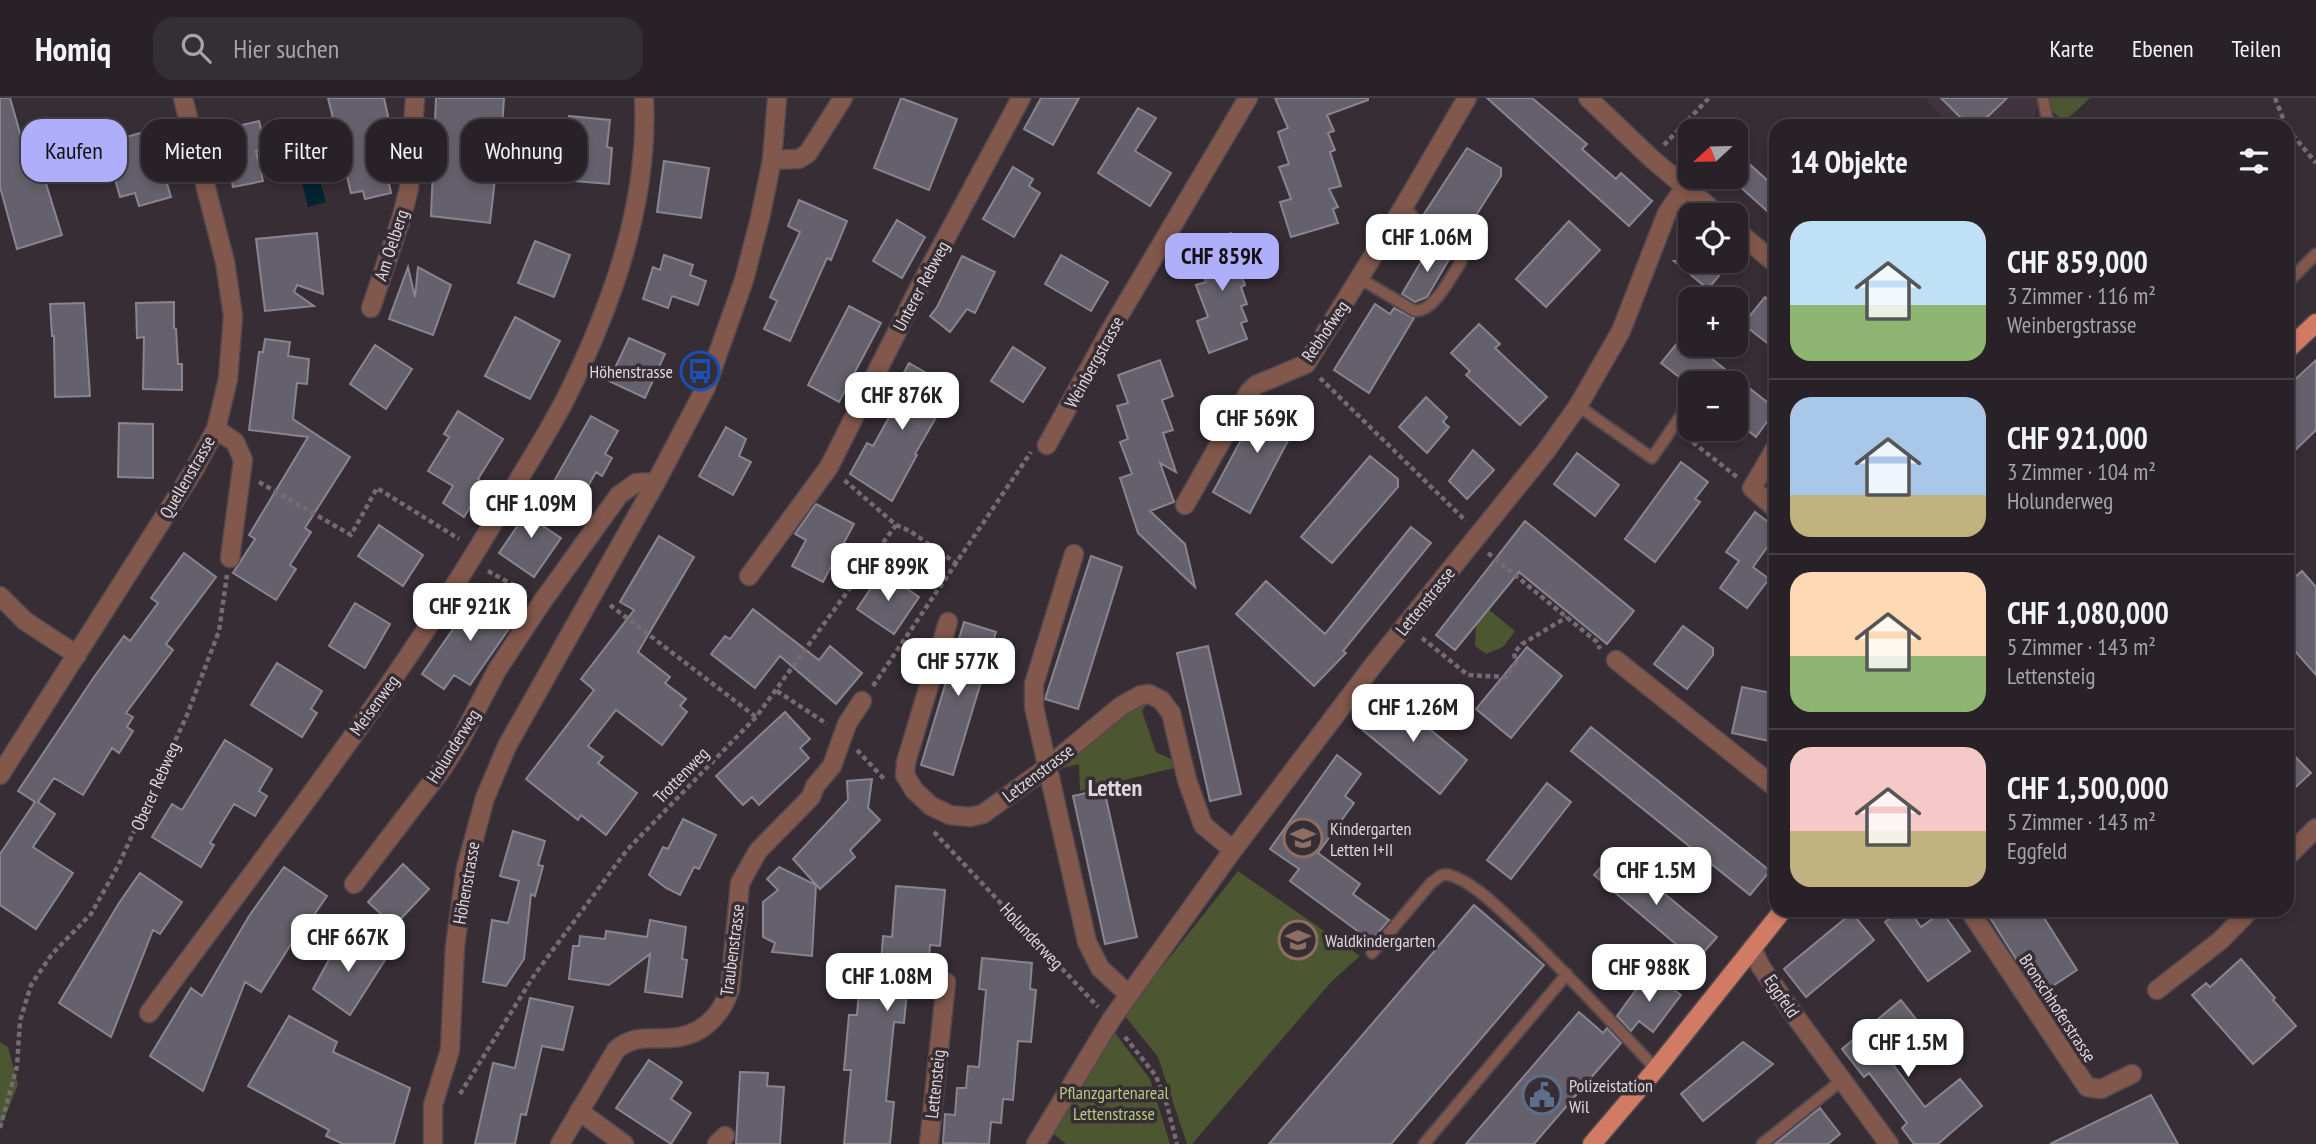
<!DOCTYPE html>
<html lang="de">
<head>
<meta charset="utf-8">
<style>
  body { margin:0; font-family:"PT Sans Narrow",sans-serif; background:#342f34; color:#f1f3f6; height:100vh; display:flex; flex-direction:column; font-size:26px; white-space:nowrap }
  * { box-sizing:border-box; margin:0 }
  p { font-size:23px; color:#a5a4a8 }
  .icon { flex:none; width:38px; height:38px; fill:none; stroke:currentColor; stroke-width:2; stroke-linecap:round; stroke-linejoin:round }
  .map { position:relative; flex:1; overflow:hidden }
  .details { position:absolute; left:1769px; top:21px; width:525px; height:798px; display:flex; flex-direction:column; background:#282228; border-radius:21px; box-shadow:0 4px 10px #0003,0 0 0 2px #443f45 }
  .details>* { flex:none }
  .hud { position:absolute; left:21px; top:21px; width:665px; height:63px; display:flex; gap:14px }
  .needle { width:46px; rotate:248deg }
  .buttons { position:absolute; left:1678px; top:21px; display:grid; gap:14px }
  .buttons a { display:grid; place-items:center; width:70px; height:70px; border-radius:14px; background:#282228; box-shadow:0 4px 10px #0003,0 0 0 2px #443f45; font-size:35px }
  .price { position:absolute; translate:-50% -60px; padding:0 16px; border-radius:14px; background:#fff; color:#222; font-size:23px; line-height:46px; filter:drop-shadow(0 2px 4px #0008) }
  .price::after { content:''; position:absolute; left:50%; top:42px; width:21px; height:16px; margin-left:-10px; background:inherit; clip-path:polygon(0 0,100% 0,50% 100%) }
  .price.selected { background:#aeaefb; color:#111 }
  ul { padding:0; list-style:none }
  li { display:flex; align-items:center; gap:21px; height:175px; padding:0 21px }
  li+li { border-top:2px solid #443f45 }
  li span { display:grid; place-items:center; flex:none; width:196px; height:140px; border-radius:21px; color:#555 }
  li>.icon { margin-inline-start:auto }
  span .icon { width:84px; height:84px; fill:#fffc; stroke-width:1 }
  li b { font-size:30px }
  h2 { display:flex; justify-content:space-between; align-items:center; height:84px; padding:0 21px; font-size:30px }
  .tag { padding:0 24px; border-radius:21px; background:#282228; box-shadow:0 4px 10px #0003,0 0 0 2px #443f45; font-size:24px; line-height:63px }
  .tag.selected { background:#aeaefb; color:#111 }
  header { display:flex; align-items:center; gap:42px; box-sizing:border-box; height:98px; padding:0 35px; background:#282228; border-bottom:2px solid #443f45 }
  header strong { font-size:33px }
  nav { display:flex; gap:38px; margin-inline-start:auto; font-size:24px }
  .search { width:490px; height:63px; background:#342f34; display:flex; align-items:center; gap:18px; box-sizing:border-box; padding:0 24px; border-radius:21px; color:#a5a4a8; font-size:26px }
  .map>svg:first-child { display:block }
  .built { fill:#413340 }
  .green { fill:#4c5630 }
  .water { fill:#042331 }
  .building { fill:#65616c; stroke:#888490; stroke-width:2 }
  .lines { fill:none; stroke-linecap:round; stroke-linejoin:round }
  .service-casing { stroke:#514850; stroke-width:14 }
  .minor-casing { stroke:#514850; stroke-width:21 }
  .primary-casing { stroke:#514850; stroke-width:21 }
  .path { stroke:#736c73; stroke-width:4.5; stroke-dasharray:5 3.5; stroke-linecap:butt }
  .service { stroke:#82574c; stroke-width:10 }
  .minor { stroke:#82574c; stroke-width:18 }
  .primary { stroke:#d27b64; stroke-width:18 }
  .labels { text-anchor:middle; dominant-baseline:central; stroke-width:7; stroke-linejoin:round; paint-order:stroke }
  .street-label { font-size:18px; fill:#ddd8dd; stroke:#362d35 }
  .poi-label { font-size:18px; fill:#ddd8dd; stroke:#362d35; text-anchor:start }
  .park-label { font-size:18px; fill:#b5c97b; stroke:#362d35 }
  .district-label { font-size:24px; font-weight:bold; fill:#ddd8dd; stroke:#362d35 }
</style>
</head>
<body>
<header>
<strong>Homiq</strong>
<div class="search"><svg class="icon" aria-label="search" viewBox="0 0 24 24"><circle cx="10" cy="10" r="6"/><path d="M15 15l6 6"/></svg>Hier suchen</div>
<nav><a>Karte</a><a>Ebenen</a><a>Teilen</a></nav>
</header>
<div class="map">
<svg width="2316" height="1046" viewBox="0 0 2316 1046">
  <rect width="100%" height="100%" fill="#362d35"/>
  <path class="built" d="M1925 0H2042L2032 23 2023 28H1950Z"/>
  <path class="green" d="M2049 0H2090L2064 24 2052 13Z
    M1488 511 1515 533 1503 549 1486 556 1475 548 1476 527Z
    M1141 607H1146L1142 613 1156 654 1177 664 1178 669 1080 693 1079 666 1063 670C1079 642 1113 622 1141 607Z
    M1238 773 1360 858 1331 884 1192 1046H1187L1158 959 1124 917Z
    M1112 931 1150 981 1170 1046H1066L1050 1033Z
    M0 944 8 949 18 987 0 1031Z"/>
  <path class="water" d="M306 65 316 68 326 104 308 109 299 73 302 72Z"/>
  <path class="building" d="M0 0H10L28 63 38 60 62 137 17 151 0 89Z
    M328 0H384L397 59 384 62 391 95 365 101 363 93 351 95Z
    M436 0H504L501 46H499L490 125 431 118Z
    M901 0 957 21 929 92 874 70Z
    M1041 0H1079L1053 47 1024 31Z
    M1275 0H1368V2L1327 17 1334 33 1328 35 1335 52 1330 54 1341 88 1329 91 1338 109 1333 111 1338 125 1291 139 1280 104 1291 101 1279 69 1289 66 1278 34 1288 30Z
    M1487 0H1532L1587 46 1582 51 1616 81 1621 75 1652 103 1629 128Z
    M1941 0H2007L1978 28H1969Z
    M1138 10 1156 20 1135 53 1171 75 1150 108 1098 75Z
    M569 18 610 22 607 49 612 50 609 86 562 82Z
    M259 23 266 51 256 53 263 83 233 89 220 32Z
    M151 32 171 99 139 108 135 95 120 99 105 45Z
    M1467 50 1501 70V78L1459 144 1440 131 1443 127 1424 116Z
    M1736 54 1776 90V121L1736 85Z
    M664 63 709 70 701 120 657 114Z
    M1013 69 1033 81 1029 88 1040 95 1014 139 983 121Z
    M799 102 847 123 831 162 827 160 790 243 764 231 777 203 770 199 800 134 788 128Z
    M897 122 925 139 902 180 873 163Z
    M1569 123 1600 152 1546 209 1516 181Z
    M317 135 323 196 297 187 294 194 314 208 265 213 256 141Z
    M1231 135 1237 152 1241 151 1248 169 1239 172 1245 187 1241 189 1247 206 1241 208 1247 223 1241 225 1247 241 1209 255 1197 223 1208 219 1196 187 1206 184 1193 150Z
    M535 143 570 157 554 199 518 185Z
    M1432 145 1451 158 1427 199 1415 204 1402 196Z
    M664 157 693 167 690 177 706 183 698 207 672 198 668 210 643 201 653 169 660 172Z
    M1061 157 1108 184 1091 213 1045 186Z
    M962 158 995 174 975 215 967 211 950 234 930 218 937 209Z
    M1674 163H1731L1708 191Z
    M408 169 415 199 418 169 451 187 433 237 389 221Z
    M1765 199 1776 207V252L1743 226Z
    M174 204V230L176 231 178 266H182V292L143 291 144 239 137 240 136 205Z
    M84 205 90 298 55 299 54 238H52L50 206Z
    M1375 206 1390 216 1394 210 1414 220 1369 295 1334 272Z
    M849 208 881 225 839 304 808 287Z
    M515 219 560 243 530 301 485 278Z
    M1479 226 1500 246 1495 250 1547 299 1520 327 1466 277 1470 273 1451 255Z
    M1683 238 1690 244V247H1694L1776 311 1756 339 1736 323V285H1714L1703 277 1697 285H1687L1661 265Z
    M629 240 665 256 645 300 609 283Z
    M265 241 290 244 288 258 309 261 307 286 297 285 293 321 350 359 305 430 311 434 290 467 296 471 276 502 233 475 255 441 249 437 308 339 249 332 259 254H263Z
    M375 247 412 271 386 311 350 286Z
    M1013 249 1045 270 1023 304 991 283Z
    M1160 262 1173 298 1162 302 1173 332 1163 335 1176 374 1160 365 1174 404 1150 413 1185 446 1195 489 1138 435 1120 380 1132 376 1120 344 1128 341 1117 308 1128 305 1118 277Z
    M2316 262V332L2287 360V289Z
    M909 265 953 290 915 356 917 357 892 403 850 376 867 345 873 348 892 314 897 304 890 300Z
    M1264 299 1301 318 1250 415 1213 394Z
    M1426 299 1447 319 1443 324 1449 329 1427 355 1399 329Z
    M458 313 503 341 478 381 484 386 464 419 443 405 453 388 428 373 449 339 444 336Z
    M591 318 618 333 605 356 612 360 602 378 596 374 587 390 582 387 577 396 554 383Z
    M119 325 153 326V380L118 379Z
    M726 329 746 341 739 358 751 364 733 397 699 378Z
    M1473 352 1494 372 1467 401 1449 383Z
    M1577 355 1619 387 1595 418 1554 386Z
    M1370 358 1398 381V389L1332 465 1301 439Z
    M1681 364 1708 384 1695 401 1700 404 1655 464 1625 441Z
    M535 402 553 413 543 428 561 440 534 479 499 455Z
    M816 406 854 426 823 484 792 468 806 442 795 436Z
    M1755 414 1776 430V437L1753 469 1769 481 1747 510 1720 490 1739 463 1726 454Z
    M1525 423 1634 513 1607 546 1519 474 1455 552 1436 537Z
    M379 427 423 457 403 488 358 458Z
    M1411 429 1431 445 1343 553 1346 555 1314 588 1236 516 1266 483 1325 536Z
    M659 438 694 459 638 554 670 579 665 585 686 601 680 608 687 614 662 647 616 612 588 648 603 659 598 665 637 695 606 737 581 717 578 722 526 681 594 592 581 581 634 512 620 504Z
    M184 455 216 479 166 546 173 552 126 615 133 619 127 629 133 633 119 655 112 650 83 697 54 680 38 704 55 716 33 749 73 775 36 831 0 807V756L35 704 18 693 94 579 124 538 130 543 158 505 151 500Z
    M1091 458 1122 469 1078 611 1045 601Z
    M2302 473 2316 489V577L2287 544V486Z
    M882 474 919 499 894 536 857 511Z
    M478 495 515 522 470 587 454 577 444 591 422 576Z
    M355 505 390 526 365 570 329 548Z
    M753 511 819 562 830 548 862 575 836 606 780 558 755 590 711 556 725 538 730 541Z
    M964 524 996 534 953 677 921 667Z
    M1683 528 1713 550V557L1687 591 1654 566Z
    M1208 548 1241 696 1210 703 1177 555Z
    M1527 549 1562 578 1511 640 1476 611Z
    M277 565 322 593 311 611 317 615 302 639 251 607Z
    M1742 589 1776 596V611L1769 643 1732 635Z
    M1386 595 1467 662 1440 696 1359 629Z
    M785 614 810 641 800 650 809 660 759 707 752 699 743 707 716 678Z
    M1591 629 1770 773 1750 797 1571 653Z
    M225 642 272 671 259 693 267 698 255 718 234 706 210 745 214 747 201 769 152 739 172 706 182 712Z
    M2287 650 2311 675 2287 697Z
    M1337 657 1361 676 1345 698 1354 705 1318 755 1360 786 1353 796 1389 822 1371 843 1290 783 1299 771 1270 751Z
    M872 681 868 710 880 722 850 752 855 759 820 791 793 761 848 702 847 683Z
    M1547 685 1571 704 1511 781 1487 762Z
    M1104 691 1137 839 1105 846 1073 698Z
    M683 721 716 737 699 771 694 769 680 797 666 790 649 777 663 749 668 751Z
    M513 733 545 743 538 767 543 768 535 798 531 796 524 861 506 888 483 884 492 822 508 825 519 783 500 778Z
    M1614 754 1717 839 1696 863 1594 777Z
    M403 766 429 791 394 828 368 804Z
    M284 769 327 798 309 824 306 822 261 894 245 884 203 993 150 958 191 890 202 898 249 818Z
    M779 769 816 787 812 858 772 854 775 845 763 839V804L778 792 767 781Z
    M140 775 182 804 160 836 153 832 111 939 59 905 119 805Z
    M896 788 945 792 940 848 930 847 928 872 909 871 904 925 894 924 886 1003 894 1004 890 1046H844L851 972H844L849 917H857L859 893 879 895 883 838 892 839Z
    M1474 807 1544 867 1391 1046H1269Z
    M1901 812H1909L1921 829 1942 814 1970 853 1928 883 1885 824Z
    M1985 812H2039L2077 872 2039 897Z
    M1852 815 1874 842 1806 899 1784 871Z
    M650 822 686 829 682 861 687 862 682 899 645 894 650 856 609 887 569 881 573 848H579L580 838 605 841 606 833 647 839Z
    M344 834 385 862 350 917 313 891Z
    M982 860 1032 865 1030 891 1036 892 1031 944 1018 943 1013 1002 1003 1001 1001 1025 991 1024 989 1046 943 1045 945 1016 955 1017 957 990H966L968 968 979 969 986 892 979 891Z
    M2241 861 2275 900 2273 902 2296 928 2253 966 2192 897 2206 885 2210 889Z
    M1649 874 1681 897 1653 934 1639 923 1631 933 1617 918Z
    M530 900 573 909 563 952 542 948 526 1017 521 1016 515 1046H475L493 965 515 970Z
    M1901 902 1923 930 1888 960 1925 1009 1960 981 1982 1008 1938 1046H1914L1902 1030 1907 1025 1869 975 1864 979 1842 951Z
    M1579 914 1603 935 1607 930 1621 945 1534 1046H1466Z
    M289 918 337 944 333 954 410 990 394 1046H343L326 1038 329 1032 248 988Z
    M1743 944 1773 966 1703 1023 1681 996Z
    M649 962 682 984 671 1001 691 1015 671 1046 616 1010Z
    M740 974 768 975 767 988 784 989 780 1046H736Z
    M2151 997 2178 1046H2050Z
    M1820 1010 1840 1036 1828 1046H1775Z"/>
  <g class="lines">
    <defs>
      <path id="service" d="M2043 0 2047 20 2053 28
        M1359 180 1413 212C1432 218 1451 178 1461 164L1458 153 1420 127 1404 108
        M2287 185 2316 156
        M2287 233 2297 244
        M1578 308 1652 360 1684 313
        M1372 855 1431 785C1437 781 1441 775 1449 777 1475 784 1503 815 1522 832 1568 877 1612 924 1656 971
        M1424 1046 1567 876
        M1762 1046 1841 983"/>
      <path id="minor" d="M1588 0 1652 61 1719 117
        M772 62 799 61 808 55 843 0
        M1736 132 1776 166
        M371 210 402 118 409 90 415 0
        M216 331 235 344 243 362 230 460
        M1047 347 1107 238 1248 0
        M1776 349 1752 390 1776 411
        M1185 407 1249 294 1256 287 1306 266 1404 108 1467 0
        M1074 456 1034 586V609L1087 844 1100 870 1129 897
        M749 478 829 369 920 188 1021 0
        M0 498 25 523 77 557
        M948 524 906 664 905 677 914 692 931 708 950 717 970 719 983 716 1049 668 1121 608 1141 597 1149 596 1161 602 1171 615 1187 682 1203 727 1233 752
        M1616 562 1776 690
        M0 677 194 372 216 331 228 281 233 218 225 164 183 0
        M2287 759 2316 730
        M354 786 442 671 460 643 497 572 542 504 619 397 636 385 656 384
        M1969 812 2087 989 2101 991 2132 976
        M1752 850 1761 869 1795 918 1889 1046
        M2157 892 2221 842 2250 812
        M149 915C274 745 405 579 510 396 529 364 549 333 566 300 612 207 649 105 644 0
        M579 1013 624 1046
        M433 1046V1007L450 952 455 848 466 770 485 700 507 648 656 384 706 289 744 182 760 120 772 62 777 0
        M560 1046 616 952C633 937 649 941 669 940 700 939 721 919 730 891L740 785 758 753 811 699 815 688 832 668 847 626 862 603
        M717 1046 725 1038
        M929 1046 946 884
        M1036 1046 1111 922 1233 752 1375 565 1546 353 1578 308 1621 233 1667 115 1685 89"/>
      <path id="primary" d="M2287 252 2316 225
        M1592 1046 1656 971 1783 812"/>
    </defs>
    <use href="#service" class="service-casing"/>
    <use href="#minor" class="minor-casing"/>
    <use href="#primary" class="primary-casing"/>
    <path class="path" d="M2275 0 2286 28
      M2287 30 2316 65
      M1664 47 1709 0
      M1320 280 1466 423
      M1686 339 1737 379
      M259 384 351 437 377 390 459 441
      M896 427 910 433 957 466
      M1488 455 1597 544 1600 551
      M488 473 526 494
      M610 507 756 619
      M1422 540 1468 577 1506 579 1516 565 1514 555 1522 546 1567 519
      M873 588 1031 354
      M777 593 827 626
      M857 652 885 682
      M934 734 1098 909
      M1125 939 1156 978 1167 1007 1177 1046
      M460 996 535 876 627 752 756 619 896 427 843 381
      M0 1030 17 968 20 923 31 887 52 856 91 816 119 766 187 617 219 533 227 477"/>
    <use href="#service" class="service"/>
    <use href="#minor" class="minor"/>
    <use href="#primary" class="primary"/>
  </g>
  <defs>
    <symbol id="bus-ring" viewBox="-11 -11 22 22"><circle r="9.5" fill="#362d35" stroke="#1a4fb4" stroke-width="1.5"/><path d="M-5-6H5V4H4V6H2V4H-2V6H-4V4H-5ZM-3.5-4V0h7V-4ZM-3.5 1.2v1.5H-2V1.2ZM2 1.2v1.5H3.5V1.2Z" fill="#1a4fb4"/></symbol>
    <symbol id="school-ring" viewBox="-11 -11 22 22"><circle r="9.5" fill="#362d35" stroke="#8d6e63" stroke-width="1.5"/><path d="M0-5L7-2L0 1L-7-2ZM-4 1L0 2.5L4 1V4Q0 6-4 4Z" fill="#8d6e63"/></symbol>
    <symbol id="civic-ring" viewBox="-11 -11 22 22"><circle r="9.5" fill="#362d35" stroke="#5c6f8a" stroke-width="1.5"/><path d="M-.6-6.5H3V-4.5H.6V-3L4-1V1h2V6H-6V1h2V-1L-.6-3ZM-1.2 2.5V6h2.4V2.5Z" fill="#5c6f8a"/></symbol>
  </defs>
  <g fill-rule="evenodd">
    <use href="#bus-ring" x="678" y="251" width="44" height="44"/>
    <use href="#school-ring" x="1281" y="718" width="44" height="44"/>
    <use href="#school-ring" x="1276" y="820" width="44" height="44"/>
    <use href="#civic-ring" x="1520" y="975" width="44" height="44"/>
  </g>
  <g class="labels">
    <g class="street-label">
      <text transform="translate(391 147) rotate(-72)">Am Oelberg</text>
      <text transform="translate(921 188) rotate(-62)">Unterer Rebweg</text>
      <text transform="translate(1325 233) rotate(-56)">Rebhofweg</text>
      <text transform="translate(1094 264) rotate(-61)">Weinbergstrasse</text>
      <text transform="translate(187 379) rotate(-60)">Quellenstrasse</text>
      <text transform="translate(1425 503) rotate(-51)">Lettenstrasse</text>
      <text transform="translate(374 607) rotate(-54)">Meisenweg</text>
      <text transform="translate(453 648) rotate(-58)">Holunderweg</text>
      <text transform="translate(1038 675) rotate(-37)">Letzenstrasse</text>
      <text transform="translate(681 677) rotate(-46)">Trottenweg</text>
      <text transform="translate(155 688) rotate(-66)">Oberer Rebweg</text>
      <text transform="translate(466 785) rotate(-80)">Höhenstrasse</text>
      <text transform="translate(1032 838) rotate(47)">Holunderweg</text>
      <text transform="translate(732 852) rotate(-83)">Traubenstrasse</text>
      <text transform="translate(1782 898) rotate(56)">Eggfeld</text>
      <text transform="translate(2058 910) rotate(57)">Bronschhoferstrasse</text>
      <text transform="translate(935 986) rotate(-84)">Lettensteig</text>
    </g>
    <g class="poi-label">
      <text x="673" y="273" text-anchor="end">Höhenstrasse</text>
      <text x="1330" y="730">Kindergarten<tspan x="1330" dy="21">Letten I+II</tspan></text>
      <text x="1325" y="842">Waldkindergarten</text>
      <text x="1569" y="987">Polizeistation<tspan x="1569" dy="21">Wil</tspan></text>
    </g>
    <g class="park-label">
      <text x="1114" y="994">Pflanzgartenareal<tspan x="1114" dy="21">Lettenstrasse</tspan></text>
    </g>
    <g class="district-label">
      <text x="1115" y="689">Letten</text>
    </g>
  </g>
</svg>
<div class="buttons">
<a><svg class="needle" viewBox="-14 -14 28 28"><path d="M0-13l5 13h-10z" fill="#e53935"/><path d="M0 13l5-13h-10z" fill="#a5a4a8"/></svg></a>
<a><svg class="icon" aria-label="locate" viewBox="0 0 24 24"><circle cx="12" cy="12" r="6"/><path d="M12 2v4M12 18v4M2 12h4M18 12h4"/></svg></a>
<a>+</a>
<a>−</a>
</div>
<b class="price" style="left:1427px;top:176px">CHF 1.06M</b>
<b class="price selected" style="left:1222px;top:195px">CHF 859K</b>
<b class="price" style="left:902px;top:334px">CHF 876K</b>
<b class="price" style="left:1257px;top:357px">CHF 569K</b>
<b class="price" style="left:531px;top:442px">CHF 1.09M</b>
<b class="price" style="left:888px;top:505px">CHF 899K</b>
<b class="price" style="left:470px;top:545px">CHF 921K</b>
<b class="price" style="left:958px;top:600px">CHF 577K</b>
<b class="price" style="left:1413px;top:646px">CHF 1.26M</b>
<b class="price" style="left:1656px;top:809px">CHF 1.5M</b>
<b class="price" style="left:348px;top:876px">CHF 667K</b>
<b class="price" style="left:1649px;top:906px">CHF 988K</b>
<b class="price" style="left:887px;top:915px">CHF 1.08M</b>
<b class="price" style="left:1908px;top:981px">CHF 1.5M</b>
<div class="hud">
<a class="tag selected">Kaufen</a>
<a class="tag">Mieten</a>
<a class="tag">Filter</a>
<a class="tag">Neu</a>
<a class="tag">Wohnung</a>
</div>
<section class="details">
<h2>14 Objekte<svg class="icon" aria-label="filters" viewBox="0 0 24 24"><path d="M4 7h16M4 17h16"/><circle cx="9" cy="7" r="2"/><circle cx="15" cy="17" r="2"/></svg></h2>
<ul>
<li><span style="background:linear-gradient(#bfe0f5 60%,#8fb573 0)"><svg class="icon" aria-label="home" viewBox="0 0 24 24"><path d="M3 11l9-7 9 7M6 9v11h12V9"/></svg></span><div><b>CHF 859,000</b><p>3 Zimmer · 116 m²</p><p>Weinbergstrasse</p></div></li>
<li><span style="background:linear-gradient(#a9c7e8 70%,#c2b280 0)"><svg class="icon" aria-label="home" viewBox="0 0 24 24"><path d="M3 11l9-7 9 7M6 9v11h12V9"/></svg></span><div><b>CHF 921,000</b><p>3 Zimmer · 104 m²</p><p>Holunderweg</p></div></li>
<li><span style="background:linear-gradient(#ffd9b3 60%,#8fb573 0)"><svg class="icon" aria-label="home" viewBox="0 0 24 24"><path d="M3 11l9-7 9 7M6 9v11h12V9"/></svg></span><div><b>CHF 1,080,000</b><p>5 Zimmer · 143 m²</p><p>Lettensteig</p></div></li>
<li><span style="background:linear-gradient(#f6c9c9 60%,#c2b280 0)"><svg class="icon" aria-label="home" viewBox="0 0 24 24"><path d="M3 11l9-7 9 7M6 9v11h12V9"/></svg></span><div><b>CHF 1,500,000</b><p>5 Zimmer · 143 m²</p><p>Eggfeld</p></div></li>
</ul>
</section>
</div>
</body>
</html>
